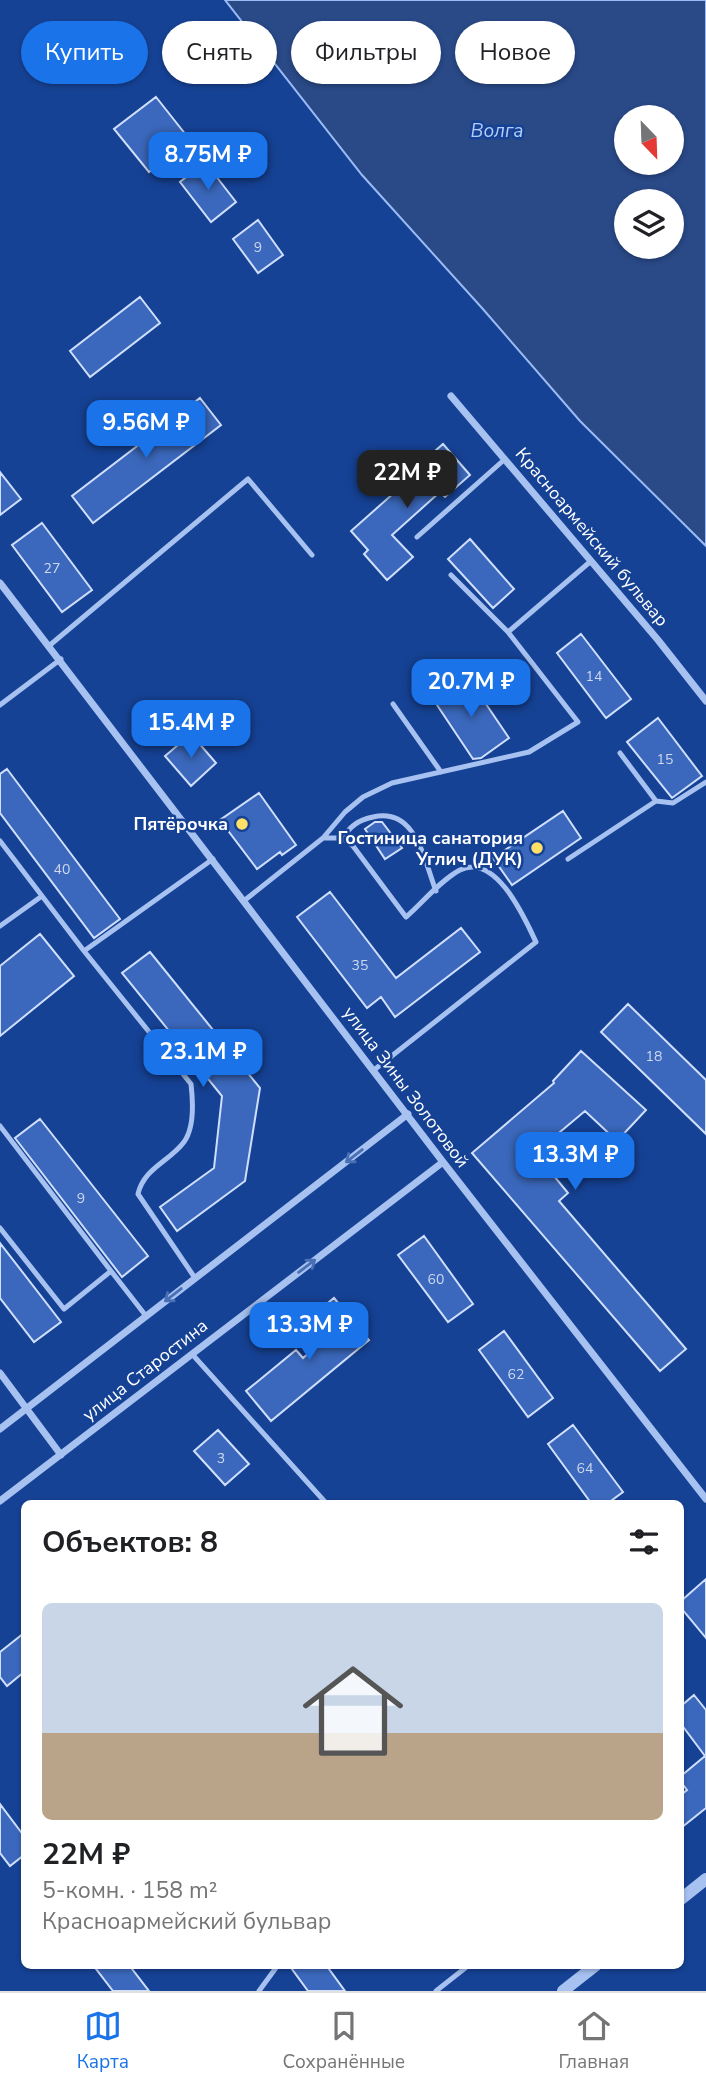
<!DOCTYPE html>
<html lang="ru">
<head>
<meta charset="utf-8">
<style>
  body { margin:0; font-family:"Nunito Sans",sans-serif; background:#f2f2f2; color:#202124; height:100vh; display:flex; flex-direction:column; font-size:26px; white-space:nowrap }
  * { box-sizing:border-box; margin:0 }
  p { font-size:23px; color:#757577 }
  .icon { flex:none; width:38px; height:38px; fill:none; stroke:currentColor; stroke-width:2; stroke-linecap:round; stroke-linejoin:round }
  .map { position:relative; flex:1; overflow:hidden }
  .side { position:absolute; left:21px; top:1500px; width:663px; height:469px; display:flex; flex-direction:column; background:#fff; border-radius:10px; box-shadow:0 2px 5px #0004 }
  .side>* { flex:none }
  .top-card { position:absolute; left:21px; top:21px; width:665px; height:63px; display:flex; gap:14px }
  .needle { width:46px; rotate:157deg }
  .fabs { position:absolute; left:614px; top:105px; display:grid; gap:14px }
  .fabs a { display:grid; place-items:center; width:70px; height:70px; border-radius:50%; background:#fff; box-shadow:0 2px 5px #0004; font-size:35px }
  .price { position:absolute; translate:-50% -60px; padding:0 16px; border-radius:14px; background:#1a73e8; color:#fff; font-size:23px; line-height:46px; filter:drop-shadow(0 2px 4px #0008) }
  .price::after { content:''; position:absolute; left:50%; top:42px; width:21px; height:16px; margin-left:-10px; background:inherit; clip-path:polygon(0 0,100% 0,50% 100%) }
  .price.current { background:#222; color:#fff }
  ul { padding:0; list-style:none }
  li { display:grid; align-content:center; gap:14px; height:371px; padding:0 21px }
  li span { display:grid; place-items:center; height:217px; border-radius:10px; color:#555 }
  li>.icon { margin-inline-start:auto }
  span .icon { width:126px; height:126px; fill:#fffc; stroke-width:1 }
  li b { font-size:30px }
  h2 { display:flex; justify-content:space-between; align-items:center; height:84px; padding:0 21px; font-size:30px }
  .tag { padding:0 24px; border-radius:32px; background:#fff; box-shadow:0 2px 5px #0004; font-size:24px; line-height:63px }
  .tag.current { background:#1a73e8; color:#fff }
  .dock { display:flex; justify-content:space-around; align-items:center; height:98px; border-top:2px solid #e0e0e0; background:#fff; font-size:19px; color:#757577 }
  .dock a { display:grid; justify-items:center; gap:4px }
  .dock .current { color:#1a73e8 }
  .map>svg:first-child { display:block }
  .water { fill:#294987; stroke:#9abbf4; stroke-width:2; fill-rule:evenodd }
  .building { fill:#3b68bc; stroke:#cfdffc; stroke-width:2 }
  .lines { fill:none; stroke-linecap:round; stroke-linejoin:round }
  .service { stroke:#a7c2f1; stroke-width:5 }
  .minor { stroke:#a7c2f1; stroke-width:7 }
  .tertiary { stroke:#a7c2f1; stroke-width:12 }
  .oneway { stroke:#496fb5 }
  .poi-dot { fill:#ffe168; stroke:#164295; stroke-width:2.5 }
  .labels { text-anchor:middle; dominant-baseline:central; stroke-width:5; stroke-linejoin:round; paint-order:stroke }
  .number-label { font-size:14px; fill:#ced9ee }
  .street-label { font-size:18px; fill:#fff; stroke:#164295 }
  .poi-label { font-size:18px; font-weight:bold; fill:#fff; stroke:#164295; text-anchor:end }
  .water-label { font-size:19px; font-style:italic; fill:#b4cdf8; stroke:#164295 }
</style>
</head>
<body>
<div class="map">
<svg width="706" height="1991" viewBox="0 0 706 1991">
  <rect width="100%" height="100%" fill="#164295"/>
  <path class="water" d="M225 0H706V546L580 421 482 308 362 175ZM626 117H672V163H626ZM626 201H672V247H626Z"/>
  <path class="building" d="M156 97 190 140 149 172 114 129Z
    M205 162 236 202 211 222 180 182Z
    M258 220 283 255 258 273 233 239Z
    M140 297 160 323 90 377 70 351Z
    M200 398 221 425 93 523 72 496Z
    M443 444 470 475 445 497 440 492 392 535 413 557 387 580 364 554 368 550 351 531 421 469 418 466Z
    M0 472 21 499 0 515Z
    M42 523 92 590 62 612 12 545Z
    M470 539 514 589 493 608 448 559Z
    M581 634 631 699 606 718 557 653Z
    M467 676 509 738 481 758 473 759 433 699Z
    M658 718 702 776 672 798 627 742Z
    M191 734 216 763 191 786 165 756Z
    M7 769 120 919 94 938 0 813V774Z
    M259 793 296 845 282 855 280 852 257 869 220 820Z
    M563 811 581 838 512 885 493 858Z
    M375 822H382L402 848 385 859 365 829Z
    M330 892 396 978 461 928 480 952 395 1017 381 997 367 1008 297 917Z
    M40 934 74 976 0 1036V966Z
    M150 952 260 1088 245 1181 177 1231 160 1207 214 1168 222 1096 122 973Z
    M628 1004 706 1080V1134L601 1032Z
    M581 1051 646 1110 617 1141 585 1111 535 1153 568 1193 559 1201 686 1349 660 1371 472 1153 554 1083 553 1081Z
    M40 1119 148 1256 122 1277 15 1138Z
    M424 1236 473 1304 448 1322 398 1255Z
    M0 1243 61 1322 34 1342 0 1298Z
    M334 1298 369 1340 271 1421 246 1391 296 1350 303 1358 329 1336 312 1316Z
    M504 1331 553 1398 528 1417 479 1350Z
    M573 1425 623 1492 608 1503H591L548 1444Z
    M218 1430 249 1464 225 1485 194 1451Z
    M706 1579V1638L681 1608V1601Z
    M24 1633V1672L7 1686 0 1677V1652Z
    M694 1695 706 1710V1808L681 1828V1795L687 1790 681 1782V1776L705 1756 681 1724V1706Z
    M0 1804 24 1836V1855L10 1866 0 1853Z
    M93 1965H129L149 1991H113Z
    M289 1965H326L345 1991H308Z"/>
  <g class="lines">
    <path class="service" d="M417 537 505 459
      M508 632 591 561
      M50 645 248 479 312 555
      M393 704 441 772
      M0 705 61 659
      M620 753 656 801
      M323 838 345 812 363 797 392 783 529 752 578 722 508 632 451 575
      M342 838C351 826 358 820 373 817 416 807 424 860 436 891
      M0 841 84 951
      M568 859 656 801 673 803 706 782
      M245 900 323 838H342L353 846 406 917C421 904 442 879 460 870 496 852 525 919 536 942L374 1070
      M0 926 42 896
      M0 1126 111 1271
      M0 1228 64 1309 111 1271 146 1316
      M195 1278 138 1194C144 1168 169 1162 184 1142 195 1127 193 1101 191 1084L84 951 213 859
      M192 1354 326 1503
      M259 1991 278 1965
      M436 1991 469 1965"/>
    <path class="minor" d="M451 396 658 640 706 701
      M0 583 443 1162 706 1499
      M0 1373 61 1455
      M0 1429 408 1114
      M0 1501 443 1162"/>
    <path class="tertiary" d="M681 1899 706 1879
      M563 1991 596 1965"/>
  </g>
  <defs><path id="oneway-shaft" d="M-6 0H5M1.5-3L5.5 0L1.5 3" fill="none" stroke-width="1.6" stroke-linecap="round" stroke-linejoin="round" transform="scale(1.75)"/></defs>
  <g class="oneway">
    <use href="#oneway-shaft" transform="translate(354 1156) rotate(142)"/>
    <use href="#oneway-shaft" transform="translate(307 1266) rotate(-37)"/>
    <use href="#oneway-shaft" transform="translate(173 1295) rotate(142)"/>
  </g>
  <g class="poi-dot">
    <circle cx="242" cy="824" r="7"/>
    <circle cx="537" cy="848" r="7"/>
  </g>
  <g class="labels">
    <g class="number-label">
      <text x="258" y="247">9</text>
      <text x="52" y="568">27</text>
      <text x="594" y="676">14</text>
      <text x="665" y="759">15</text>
      <text x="62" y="869">40</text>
      <text x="360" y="965">35</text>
      <text x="654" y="1056">18</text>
      <text x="81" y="1198">9</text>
      <text x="436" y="1279">60</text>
      <text x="516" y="1374">62</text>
      <text x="221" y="1458">3</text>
      <text x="585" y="1468">64</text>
    </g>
    <g class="street-label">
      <text transform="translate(592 537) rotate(50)">Красноармейский бульвар</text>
      <text transform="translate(406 1087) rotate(53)">улица Зины Золотовой</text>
      <text transform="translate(145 1370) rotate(-38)">улица Старостина</text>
    </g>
    <g class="poi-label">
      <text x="228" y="824">Пятёрочка</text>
      <text x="523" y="838">Гостиница санатория<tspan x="523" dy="21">Углич (ДУК)</tspan></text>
    </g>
    <g class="water-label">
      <text x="497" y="131">Волга</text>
    </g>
  </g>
</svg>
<div class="fabs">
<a><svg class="needle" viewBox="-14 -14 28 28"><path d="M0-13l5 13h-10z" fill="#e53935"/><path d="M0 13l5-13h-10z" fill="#757577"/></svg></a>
<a><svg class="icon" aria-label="layers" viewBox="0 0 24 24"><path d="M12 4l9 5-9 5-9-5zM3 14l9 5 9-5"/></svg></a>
</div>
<b class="price" style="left:208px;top:192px">8.75M ₽</b>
<b class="price" style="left:146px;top:460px">9.56M ₽</b>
<b class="price current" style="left:407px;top:510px">22M ₽</b>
<b class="price" style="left:471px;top:719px">20.7M ₽</b>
<b class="price" style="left:191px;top:760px">15.4M ₽</b>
<b class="price" style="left:203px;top:1089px">23.1M ₽</b>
<b class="price" style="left:575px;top:1192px">13.3M ₽</b>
<b class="price" style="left:309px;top:1362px">13.3M ₽</b>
<div class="top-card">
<a class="tag current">Купить</a>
<a class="tag">Снять</a>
<a class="tag">Фильтры</a>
<a class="tag">Новое</a>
</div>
<section class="side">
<h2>Объектов: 8<svg class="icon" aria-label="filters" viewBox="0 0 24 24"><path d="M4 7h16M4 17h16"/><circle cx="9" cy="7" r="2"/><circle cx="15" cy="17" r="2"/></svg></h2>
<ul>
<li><span style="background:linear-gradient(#c9d6e8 60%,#b9a48a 0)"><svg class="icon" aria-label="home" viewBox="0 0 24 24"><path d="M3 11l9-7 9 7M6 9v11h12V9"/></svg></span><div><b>22M ₽</b><p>5-комн. · 158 m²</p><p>Красноармейский бульвар</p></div></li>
</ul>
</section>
</div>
<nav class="dock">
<a class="current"><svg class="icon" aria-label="map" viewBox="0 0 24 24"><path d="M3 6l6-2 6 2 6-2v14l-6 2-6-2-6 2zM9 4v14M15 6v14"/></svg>Карта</a>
<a><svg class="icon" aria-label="saved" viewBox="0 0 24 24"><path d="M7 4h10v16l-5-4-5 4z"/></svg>Сохранённые</a>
<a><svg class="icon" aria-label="home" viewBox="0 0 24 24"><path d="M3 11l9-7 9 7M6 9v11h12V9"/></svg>Главная</a>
</nav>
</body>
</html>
